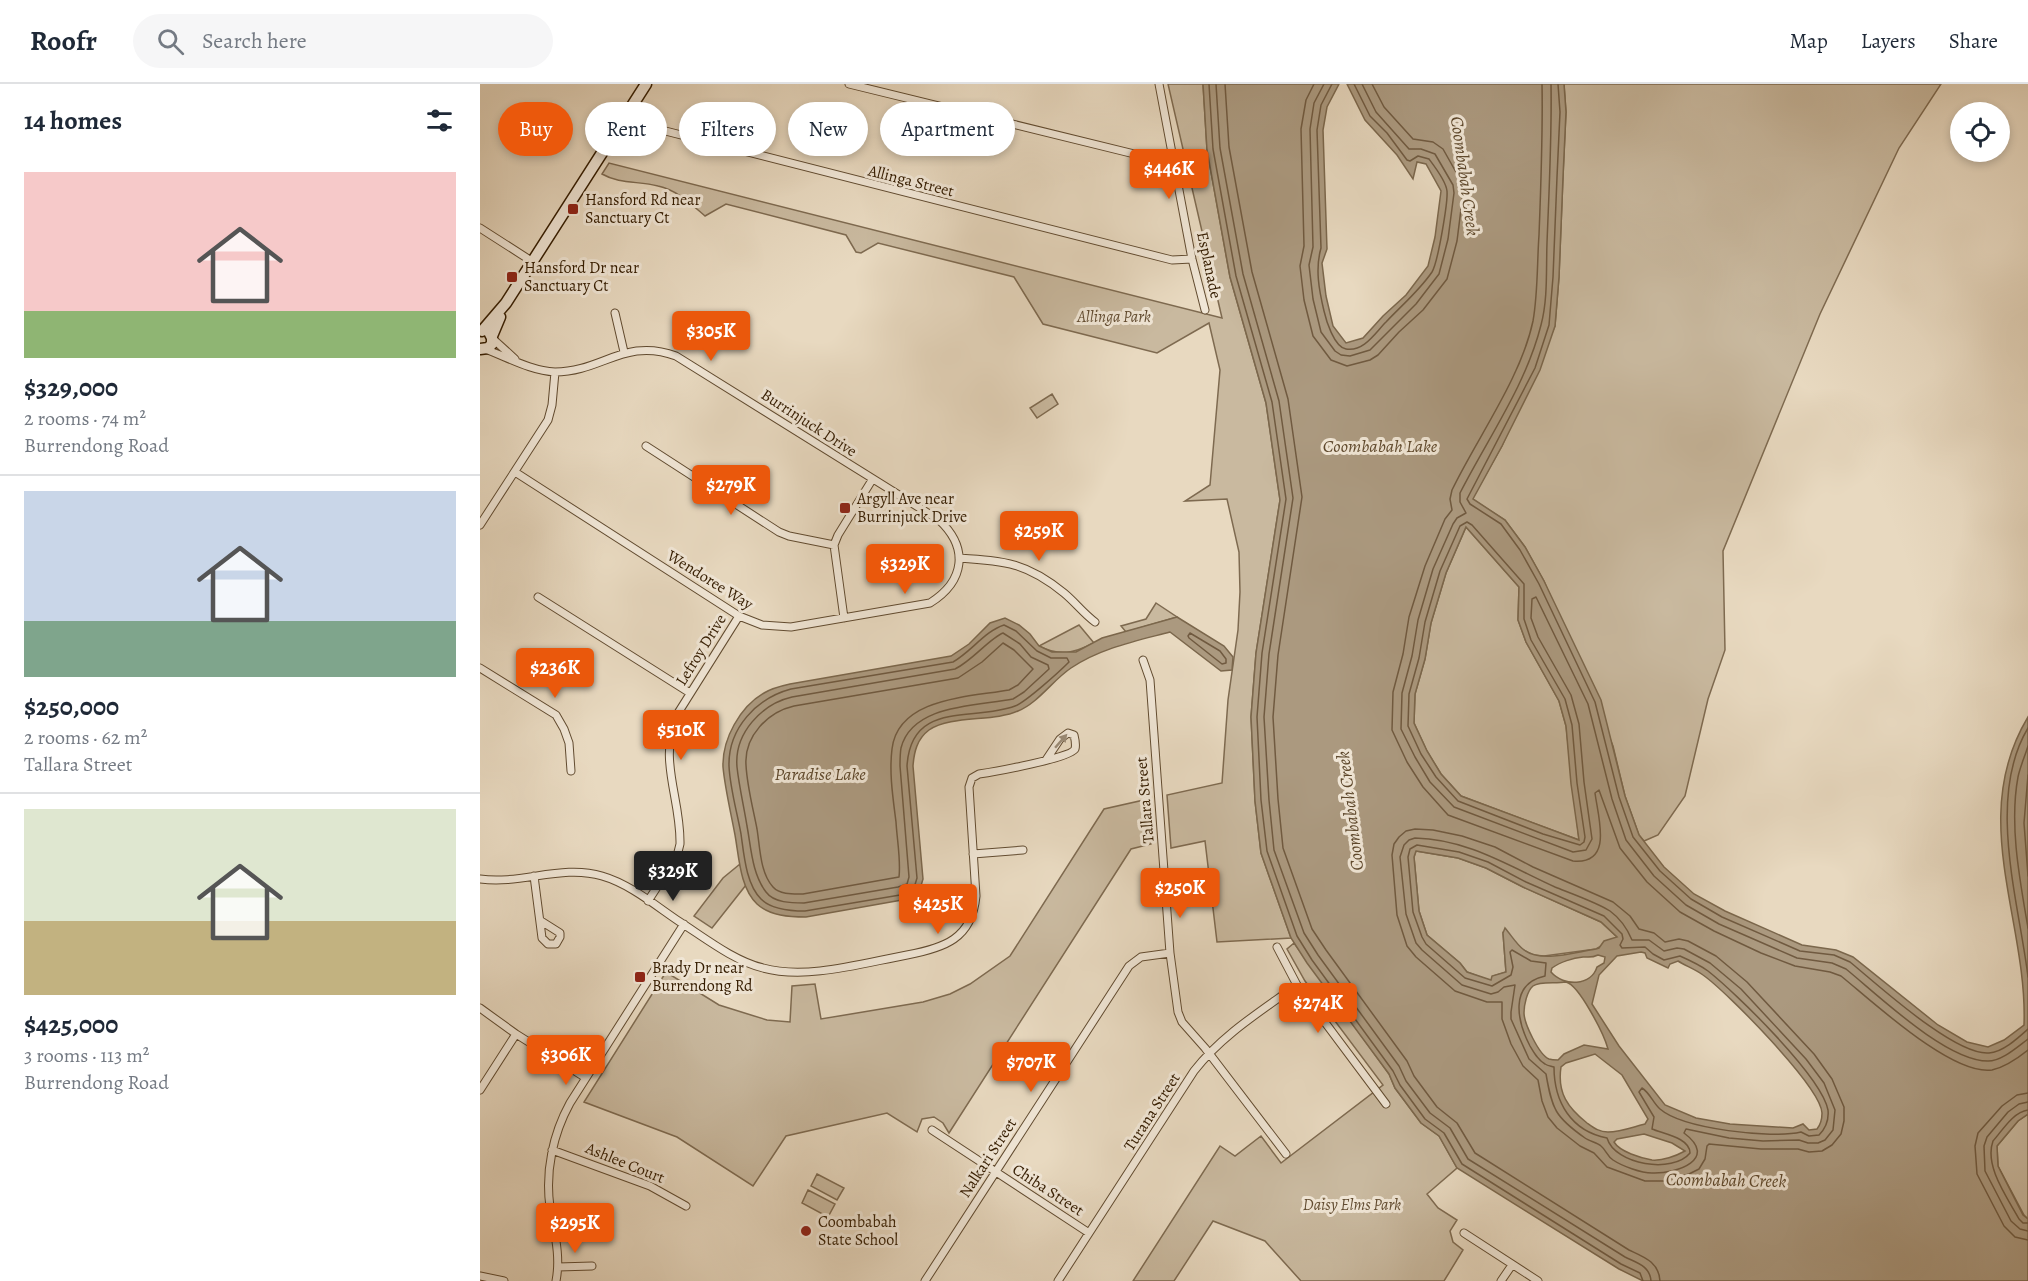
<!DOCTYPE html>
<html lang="en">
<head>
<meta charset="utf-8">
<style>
  body { margin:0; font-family:Alegreya,serif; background:#f6f6f7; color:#1f2937; height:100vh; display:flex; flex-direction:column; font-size:22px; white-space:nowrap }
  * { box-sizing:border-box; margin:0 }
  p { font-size:20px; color:#747a83 }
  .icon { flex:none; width:33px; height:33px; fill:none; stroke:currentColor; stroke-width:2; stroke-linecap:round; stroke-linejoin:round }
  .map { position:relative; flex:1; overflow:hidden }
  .panel { display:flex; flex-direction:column; background:#fff; width:480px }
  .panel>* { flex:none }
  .banner { position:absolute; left:18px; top:18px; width:570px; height:54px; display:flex; gap:12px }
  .fabs { position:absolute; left:1470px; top:18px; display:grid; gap:12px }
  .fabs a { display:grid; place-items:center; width:60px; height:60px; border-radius:50%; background:#fff; box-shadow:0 3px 9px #0003; font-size:30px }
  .price { position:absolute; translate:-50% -51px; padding:0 14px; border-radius:6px; background:#ea580c; color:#fff; font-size:20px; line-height:39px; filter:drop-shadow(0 2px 3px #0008) }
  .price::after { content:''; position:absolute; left:50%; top:36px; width:18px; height:14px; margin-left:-9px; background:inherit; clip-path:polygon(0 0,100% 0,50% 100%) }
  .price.selected { background:#222; color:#fff }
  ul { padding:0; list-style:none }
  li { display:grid; align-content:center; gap:12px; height:318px; padding:0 24px }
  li+li { border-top:2px solid #e0e1e3 }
  li span { display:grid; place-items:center; height:186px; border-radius:0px; color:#555 }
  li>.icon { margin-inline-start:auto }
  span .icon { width:108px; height:108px; fill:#fffc; stroke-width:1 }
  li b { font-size:26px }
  h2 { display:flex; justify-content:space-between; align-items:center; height:72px; padding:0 24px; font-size:26px }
  .chip { padding:0 21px; border-radius:27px; background:#fff; box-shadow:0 3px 9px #0003; font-size:21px; line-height:54px }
  .chip.selected { background:#ea580c; color:#fff }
  header { display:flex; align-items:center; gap:36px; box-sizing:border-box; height:84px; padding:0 30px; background:#fff; border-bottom:2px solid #e0e1e3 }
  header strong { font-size:28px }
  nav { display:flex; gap:33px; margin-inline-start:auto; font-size:21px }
  .search { width:420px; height:54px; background:#f6f6f7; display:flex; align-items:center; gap:15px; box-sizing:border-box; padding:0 21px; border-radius:33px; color:#747a83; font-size:22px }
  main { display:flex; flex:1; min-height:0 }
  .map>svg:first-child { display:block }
  .green { fill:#c9b99f; stroke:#7e6a50; stroke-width:1.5 }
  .water { fill:#ab997f; stroke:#7b674c; stroke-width:1.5; fill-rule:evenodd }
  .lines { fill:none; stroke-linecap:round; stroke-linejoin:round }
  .shore { stroke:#705a40; stroke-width:1.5 }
  .street-casing { stroke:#614b30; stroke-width:9 }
  .secondary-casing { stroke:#341c00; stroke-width:13 }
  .street { stroke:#f0e6d6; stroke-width:7 }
  .secondary { stroke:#f0e6d6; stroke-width:10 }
  .oneway { fill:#9b8b76 }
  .poi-dot { fill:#8f2418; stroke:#f0e6d6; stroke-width:2 }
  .labels { text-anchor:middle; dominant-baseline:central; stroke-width:6; stroke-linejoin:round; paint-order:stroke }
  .street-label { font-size:16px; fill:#341c00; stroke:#f0e6d6 }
  .poi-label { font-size:16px; fill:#341c00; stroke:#f0e6d6; text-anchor:start }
  .park-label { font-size:16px; font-style:italic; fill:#614b30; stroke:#f0e6d6 }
  .water-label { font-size:18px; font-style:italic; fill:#5e482c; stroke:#f0e6d6 }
</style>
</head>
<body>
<header>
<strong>Roofr</strong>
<div class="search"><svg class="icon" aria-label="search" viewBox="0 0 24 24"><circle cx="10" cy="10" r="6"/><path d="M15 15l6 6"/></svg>Search here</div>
<nav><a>Map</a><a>Layers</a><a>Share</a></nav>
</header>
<main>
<section class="panel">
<h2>14 homes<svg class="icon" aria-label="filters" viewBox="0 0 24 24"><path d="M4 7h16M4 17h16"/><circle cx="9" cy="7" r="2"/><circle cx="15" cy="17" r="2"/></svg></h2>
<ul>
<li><span style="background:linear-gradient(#f6c9c9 75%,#8fb573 0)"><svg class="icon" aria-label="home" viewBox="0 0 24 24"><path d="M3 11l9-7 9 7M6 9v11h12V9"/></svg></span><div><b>$329,000</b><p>2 rooms · 74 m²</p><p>Burrendong Road</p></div></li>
<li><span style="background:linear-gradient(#c9d6e8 70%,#7fa58c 0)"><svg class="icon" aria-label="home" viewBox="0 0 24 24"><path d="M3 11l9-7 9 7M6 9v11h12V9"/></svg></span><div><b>$250,000</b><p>2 rooms · 62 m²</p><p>Tallara Street</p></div></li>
<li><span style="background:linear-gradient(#dfe7d0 60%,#c2b280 0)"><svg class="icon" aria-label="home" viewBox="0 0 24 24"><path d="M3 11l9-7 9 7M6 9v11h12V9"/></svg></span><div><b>$425,000</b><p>3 rooms · 113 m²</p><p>Burrendong Road</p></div></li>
</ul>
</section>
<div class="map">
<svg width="1548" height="1197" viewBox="0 0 1548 1197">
  <rect width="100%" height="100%" fill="#e8d9c0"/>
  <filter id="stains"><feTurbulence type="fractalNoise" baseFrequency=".00333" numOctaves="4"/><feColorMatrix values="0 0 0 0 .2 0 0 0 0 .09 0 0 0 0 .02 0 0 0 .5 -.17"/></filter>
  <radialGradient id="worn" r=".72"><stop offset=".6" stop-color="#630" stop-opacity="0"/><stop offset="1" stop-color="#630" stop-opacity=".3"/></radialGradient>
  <path class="green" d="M688 0H723L727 66 750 193 786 319 800 416 776 569 771 633 775 717 781 769 811 854 737 858 725 757 691 764 687 711 742 699 748 616 758 546 760 508 759 468 747 415 705 417 730 401 740 286 729 239 677 269 563 240 534 193 398 159 381 169 376 168 366 151 246 120 225 132C211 120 197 106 178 102 159 97 139 100 122 90L129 79 742 234Z
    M1084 0H1461L1419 64 1340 230 1243 467 1245 566 1228 615 1205 712 1178 751 1164 757 1159 751 1145 712 1133 662 1064 497 1045 463 1025 436 992 415 1022 362 1075 242 1079 193 1083 93 1086 28Z
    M572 310 578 320 557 334 550 324Z
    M986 443 1039 503 1038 536 1046 558 1079 617 1086 642 1099 756 981 712 961 690 947 667 934 639 935 610 945 575 951 539 966 489Z
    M676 519 697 533 646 548 641 542 666 535Z
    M599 541 614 559C594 569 580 573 559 562Z
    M664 716 671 760 651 765 469 1049 463 1039 454 1033 442 1035 437 1048 407 1029 306 1052 273 1102 197 1053 104 1018 186 888 239 921 287 936 310 938 312 902 335 900 341 935 443 918 470 910 490 900 530 872 624 725Z
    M936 767 978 774 1006 784 1043 803 1121 838 1137 853 1116 865 1064 872 1053 871 1042 865 1023 849 1026 888 1013 892 1011 897 987 888 980 879 947 851 939 827 934 773Z
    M260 780 266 801 232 844 214 832 243 794Z
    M814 859 909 990 915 1004 941 1039 959 1052 977 1084 947 1110 958 1124 977 1136 970 1147 973 1158 983 1166 964 1197H821L785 1157 733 1137 694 1197H653L740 1062 755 1072 781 1052 801 1079 903 1001 825 897 807 865Z
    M1548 1030V1135L1544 1131 1518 1082 1517 1062 1538 1037Z
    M337 1090 364 1104 357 1116 331 1102Z
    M328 1106 355 1120 348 1133 322 1119Z"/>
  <path class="water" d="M723 0H859L847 23 843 46 847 165 842 179 846 212 853 242 866 259 883 254 903 232 926 211 948 182 955 153 961 107 946 80 937 78 933 95 917 71 885 36 867 0H1084L1086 28 1083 93 1079 193 1075 242 1060 286 1022 362 993 415 1025 436 1045 463 1064 497 1121 616 1145 712 1159 751 1184 783 1214 810 1245 827 1322 861 1356 866 1373 873 1458 941 1487 958 1508 963 1524 956 1544 941C1548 837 1487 734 1548 633V1030L1538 1037 1517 1062 1518 1082 1543 1131 1548 1135V1197H1163L1139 1185 977 1084 959 1052 941 1039 915 1004 909 990 827 879 811 854 781 769 775 717 771 633 776 569 800 416 786 319 750 193 727 66ZM986 443 1039 503 1038 536 1046 558 1079 617 1086 642 1091 700 1099 756 981 712 961 690 947 667 934 639 935 610 945 575 951 539 966 489ZM936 767 978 774 1006 784 1043 803 1121 838 1137 853 1124 857 1119 864 1116 865C1095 868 1062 879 1044 866 1037 861 1031 851 1025 844L1023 849 1026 888 1012 892 1011 896 987 888 980 879 947 851 939 827 934 773ZM1161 868 1165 869 1167 874 1188 884 1190 880 1198 877C1206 882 1215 885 1223 891 1246 907 1341 1003 1342 1029 1342 1035 1341 1040 1337 1045L1329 1046 1323 1040 1313 1044 1250 1040 1216 1034 1185 1021 1139 962 1112 920 1119 891 1137 872ZM1118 871 1125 873 1124 879 1117 883C1111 902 1084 903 1071 888L1072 884C1080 878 1093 874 1103 873 1109 873 1112 874 1118 871ZM1086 898C1099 901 1124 950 1128 965L1104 961 1084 970 1078 976C1075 976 1072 976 1069 975 1059 971 1044 939 1044 929 1044 921 1047 907 1053 902 1060 897 1076 900 1086 898ZM1115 970 1142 991 1168 1035 1165 1040C1153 1043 1140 1048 1128 1048 1119 1048 1114 1044 1107 1039 1088 1024 1077 1009 1081 983L1086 979ZM1164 1050 1192 1059 1205 1067C1196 1072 1182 1077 1172 1076 1161 1074 1140 1068 1134 1058L1137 1055Z
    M697 533 744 562 753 573 752 586 741 587 690 548C656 557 621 564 591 584 573 596 558 619 538 627 514 638 471 631 449 646 437 655 434 668 433 682L443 795C439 810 437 811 422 816L326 833C310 833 290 832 277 820 260 804 259 773 255 751 251 729 245 705 243 683 242 655 260 623 284 609 292 604 301 602 310 600L471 572 489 560 510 539 525 534 539 541 550 550 559 562 572 568H596L622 554Z"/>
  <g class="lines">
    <path class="shore" d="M729 0 733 65 756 192 792 318 806 415 782 569 777 633 781 716 787 767 817 852 832 876 913 987 920 1001 945 1035 964 1049 982 1080 1141 1180 1160 1189 1163 1197
      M736 0 740 64 763 190 799 317 813 414 789 570 784 633 789 716 794 766 824 849 838 871 919 982 926 997 950 1029 970 1044 988 1075 1145 1173C1157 1179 1170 1182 1171 1197
      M745 0 749 63 772 188 808 315 822 413 798 571 793 633 798 715 803 764 832 845 846 866 927 977 934 992 957 1023 977 1039 995 1069 1149 1166C1164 1173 1179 1178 1180 1197
      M834 0 826 16 821 45 824 162 820 182 824 216 833 252 851 276 867 282 890 276 898 271 919 248 943 226 967 195 977 157 983 109 981 97 963 65 953 58 933 55 904 23 892 0
      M844 0 834 19 830 45 833 163 829 181 833 215 841 248 855 267 861 271 870 272 890 266 936 220 959 190 968 155 974 109 973 101 955 70 941 65H929L896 28 882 0
      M852 0 841 21 837 46 841 164C835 185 839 206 844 227 846 236 854 263 866 265 884 268 895 249 906 238 922 221 939 207 952 188 958 178 968 118 967 107 966 97 955 83 949 75L938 72 930 77 927 76 907 49 890 32 874 0
      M1062 0C1063 50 1061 100 1059 151 1057 179 1058 209 1053 237 1041 294 997 354 972 406L970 415 972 426 965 435 945 482 929 533 923 570 913 608 912 646 927 678 943 703 968 731 1093 777C1134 781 1118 733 1115 709L1119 706 1140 764 1167 798 1200 828 1234 847 1281 869 1315 882 1350 888 1361 892C1392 917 1472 992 1512 986 1525 983 1538 974 1548 966
      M1071 0C1072 53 1069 106 1067 159 1066 186 1068 215 1061 241 1046 301 1008 354 980 409V418L986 429 977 434 973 440 953 485 938 536 932 572 922 609 921 645 935 673 950 698 974 723 1093 768 1106 766 1112 755 1104 698 1099 640 1091 611 1058 553 1051 534 1052 515 1056 513 1108 620 1132 715 1146 756 1174 792 1206 821 1239 840 1317 874 1352 879 1366 885C1398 911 1466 977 1508 977 1522 977 1537 963 1548 955
      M1078 0 1080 28 1077 93 1073 193 1069 241 1055 284 987 415 990 420 1021 440 1040 466 1059 500 1115 618 1139 713 1153 753 1180 787 1211 815 1242 833 1320 867 1354 871 1370 878C1397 900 1475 972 1509 969 1523 968 1538 954 1548 945
      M987 438 992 441 1044 500V535L1051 556 1085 615 1092 641 1097 699 1105 753 1104 758 1100 761 1063 750 978 717 956 693 941 670 928 642 929 610 939 574 945 538 960 487 980 442Z
      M524 541 536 547 557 567 571 574H587L589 578C580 587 546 618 535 622 492 638 431 616 427 682L437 794 434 804 420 811 325 827C311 827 292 826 281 815 266 800 264 771 261 750 257 728 250 704 249 682 248 644 277 614 311 605L473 578C491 568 505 547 524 541Z
      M523 549 540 560 551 573 568 581 569 585 544 608 533 615C497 622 432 620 421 664 420 670 420 676 420 682L429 793 427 800 418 803 324 819C312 819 294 819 286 808 272 790 271 763 267 742 264 723 259 702 257 683 254 649 282 620 312 613L475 585C492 577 510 554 523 549Z
      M710 549 740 567 746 575V579L742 580 709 554 708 552Z
      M523 559 534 566 553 585 538 601 529 606C491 613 418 613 412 665 409 689 413 714 416 738 417 756 421 776 419 793L323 810C314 810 300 811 293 803 280 789 280 763 277 745 273 724 267 702 266 681 264 652 288 628 314 622L478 594 502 578Z
      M1548 644C1506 714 1539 818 1548 893
      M1548 662C1545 672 1540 683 1538 693 1529 741 1540 797 1548 844
      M1548 691 1544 739 1548 792
      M935 745 953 746 982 752 1015 763 1053 783 1133 818 1150 832 1159 845 1174 849 1185 858 1199 855 1208 857 1236 872 1267 898 1334 970 1352 995 1364 1023V1037L1361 1050 1352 1061 1342 1067 1329 1068 1318 1065H1281L1229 1060 1227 1062 1225 1075 1219 1085 1209 1090 1184 1097H1165L1127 1083 1114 1069 1100 1062 1077 1044 1068 1033 1062 1017 1058 996 1043 982 1031 960 1022 935V918H1007L975 907 936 873 927 862 917 831 912 771 914 760 919 753 926 747Z
      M935 754C987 755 1029 782 1075 803 1090 809 1118 819 1130 827 1141 835 1147 844 1152 856H1169L1184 867 1197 864 1204 865 1230 879 1261 905 1326 975 1344 999 1355 1026 1353 1046 1345 1056 1338 1059H1328L1319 1056 1283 1057 1249 1054 1206 1045 1204 1049C1239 1075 1197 1090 1172 1089 1161 1089 1142 1082 1133 1076 1127 1072 1126 1066 1121 1062 1118 1059 1109 1057 1105 1054 1075 1033 1072 1025 1066 990L1049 975 1031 935V928L1035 901 1024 903 1018 908 1011 910 982 901 942 866 936 859 926 830 920 773 924 761 929 756Z
      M937 761 979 768 1008 778 1046 798 1124 832 1142 850 1143 855 1140 861 1142 864 1165 863 1173 870 1184 876 1200 872C1209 876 1220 881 1228 887 1256 909 1342 993 1348 1026 1349 1036 1346 1044 1339 1051L1329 1052 1321 1048C1292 1055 1203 1045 1180 1025 1173 1019 1170 1009 1162 1004L1159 1008 1174 1033 1172 1045C1184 1050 1210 1054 1210 1069 1193 1090 1135 1081 1127 1054 1091 1047 1074 1018 1074 983 1071 982 1068 982 1065 980 1058 976 1054 969 1050 962 1037 937 1029 900 1065 892L1066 879 1051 877 1032 866 1030 868 1033 883 1031 891 1012 902 985 894 946 860 942 853 933 828 928 773 930 765Z
      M1548 1009 1537 1011 1522 1022 1498 1049 1495 1062 1497 1090 1524 1142 1535 1153 1548 1156
      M1548 1018 1539 1020 1528 1028 1507 1053 1504 1062 1505 1087 1531 1137 1540 1145 1548 1147
      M1548 1026C1533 1028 1522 1047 1513 1057 1504 1082 1527 1113 1539 1135L1543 1139H1548"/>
    <defs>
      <path id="street" d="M369 0 695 80
        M679 0 712 175 725 226
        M145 33 158 40 692 176 712 175
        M0 144 53 178
        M135 229 144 268
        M12 254 35 275
        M5 265C27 273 51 287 75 288 122 288 145 253 196 272L459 436C489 464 485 497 450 519L311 543 282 541 259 532 35 388
        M166 362 299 448 309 452 354 461
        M0 441 68 336 72 321 75 288
        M479 474C526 477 547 479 584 509 595 518 603 529 615 538
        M58 513 210 609
        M364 534 354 461 358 451 392 396
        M663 576 670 596 690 869 698 928 702 938 725 964 806 1070
        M0 584 76 631 84 645 89 659 91 687
        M493 770 543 766
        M54 792 62 854 68 860H76L80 853V849L61 837
        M0 795C41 801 82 780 122 792 150 800 176 822 200 838 225 854 254 877 283 884 327 896 383 879 427 871 464 864 492 855 496 812L489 703 492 694 499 690C513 688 591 674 595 665 596 661 595 655 594 651L588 649 580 655 566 676
        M168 817 197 772 200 760C201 713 177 676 198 629L259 532
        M797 863 817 901 906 1020
        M0 924 36 950 106 994
        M0 1006 36 950
        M452 1046 609 1149
        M72 1066 170 1102 206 1122
        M984 1149 1058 1197
        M78 1183 112 1182
        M0 1192 24 1197
        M76 1197C81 1171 74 1148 70 1123 65 1087 73 1050 90 1019L204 840
        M445 1197 649 882 661 873 690 869
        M578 1197 714 987C742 951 781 927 817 901
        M1021 1197 1032 1181"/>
      <path id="secondary" d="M2 247 26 219 166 0
        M12 252 20 233
        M0 265 8 264 12 260V254L9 248"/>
    </defs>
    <use href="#street" class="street-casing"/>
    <use href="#secondary" class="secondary-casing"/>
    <use href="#street" class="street"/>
    <use href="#secondary" class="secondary"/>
  </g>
  <defs><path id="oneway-solid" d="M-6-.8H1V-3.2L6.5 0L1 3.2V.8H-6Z" transform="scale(1.5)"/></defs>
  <use class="oneway" href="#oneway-solid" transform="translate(581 657) rotate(-49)"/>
  <g class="poi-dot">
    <rect x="87" y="119" width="12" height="12" rx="3"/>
    <rect x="26" y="187" width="12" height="12" rx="3"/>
    <rect x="359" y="418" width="12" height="12" rx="3"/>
    <rect x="154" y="887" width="12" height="12" rx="3"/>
    <circle cx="326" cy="1147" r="6"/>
  </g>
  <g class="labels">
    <g class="street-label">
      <text transform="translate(431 97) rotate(14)">Allinga Street</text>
      <text transform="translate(729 181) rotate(78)">Esplanade</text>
      <text transform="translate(329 339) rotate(33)">Burrinjuck Drive</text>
      <text transform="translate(230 496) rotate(32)">Wendoree Way</text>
      <text transform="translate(221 566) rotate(-58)">Lefroy Drive</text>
      <text transform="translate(665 716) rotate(-95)">Tallara Street</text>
      <text transform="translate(672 1028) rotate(-57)">Turana Street</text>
      <text transform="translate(508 1074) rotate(-57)">Nalkari Street</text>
      <text transform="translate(145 1079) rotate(22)">Ashlee Court</text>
      <text transform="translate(568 1106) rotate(33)">Chiba Street</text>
    </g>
    <g class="poi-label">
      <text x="105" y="116">Hansford Rd near<tspan x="105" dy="18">Sanctuary Ct</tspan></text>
      <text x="44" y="184">Hansford Dr near<tspan x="44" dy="18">Sanctuary Ct</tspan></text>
      <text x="377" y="415">Argyll Ave near<tspan x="377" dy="18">Burrinjuck Drive</tspan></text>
      <text x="172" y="884">Brady Dr near<tspan x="172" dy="18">Burrendong Rd</tspan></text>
      <text x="338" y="1138">Coombabah<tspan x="338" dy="18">State School</tspan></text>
    </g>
    <g class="park-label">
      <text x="634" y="233">Allinga Park</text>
      <text x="872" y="1121">Daisy Elms Park</text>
    </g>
    <g class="water-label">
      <text transform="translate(985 92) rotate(82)">Coombabah Creek</text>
      <text x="900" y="362">Coombabah Lake</text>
      <text x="340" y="690">Paradise Lake</text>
      <text transform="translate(870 727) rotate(-97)">Coombabah Creek</text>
      <text transform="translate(1246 1096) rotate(1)">Coombabah Creek</text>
    </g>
  </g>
  <rect width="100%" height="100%" filter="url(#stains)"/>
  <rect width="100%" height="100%" fill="url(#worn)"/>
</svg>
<div class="fabs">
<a><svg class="icon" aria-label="locate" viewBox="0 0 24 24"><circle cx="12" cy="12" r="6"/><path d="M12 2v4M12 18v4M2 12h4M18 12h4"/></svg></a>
</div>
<b class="price" style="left:689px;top:116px">$446K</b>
<b class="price" style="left:231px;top:278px">$305K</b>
<b class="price" style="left:251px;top:432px">$279K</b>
<b class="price" style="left:559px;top:478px">$259K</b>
<b class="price" style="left:425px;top:511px">$329K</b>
<b class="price" style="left:75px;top:615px">$236K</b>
<b class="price" style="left:201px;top:677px">$510K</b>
<b class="price selected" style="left:193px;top:818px">$329K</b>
<b class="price" style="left:700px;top:835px">$250K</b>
<b class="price" style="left:458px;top:851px">$425K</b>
<b class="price" style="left:838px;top:950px">$274K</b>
<b class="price" style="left:86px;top:1002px">$306K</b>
<b class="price" style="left:551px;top:1009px">$707K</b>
<b class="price" style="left:95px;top:1170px">$295K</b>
<div class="banner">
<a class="chip selected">Buy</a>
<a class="chip">Rent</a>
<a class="chip">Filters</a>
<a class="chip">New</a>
<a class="chip">Apartment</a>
</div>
</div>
</main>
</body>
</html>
